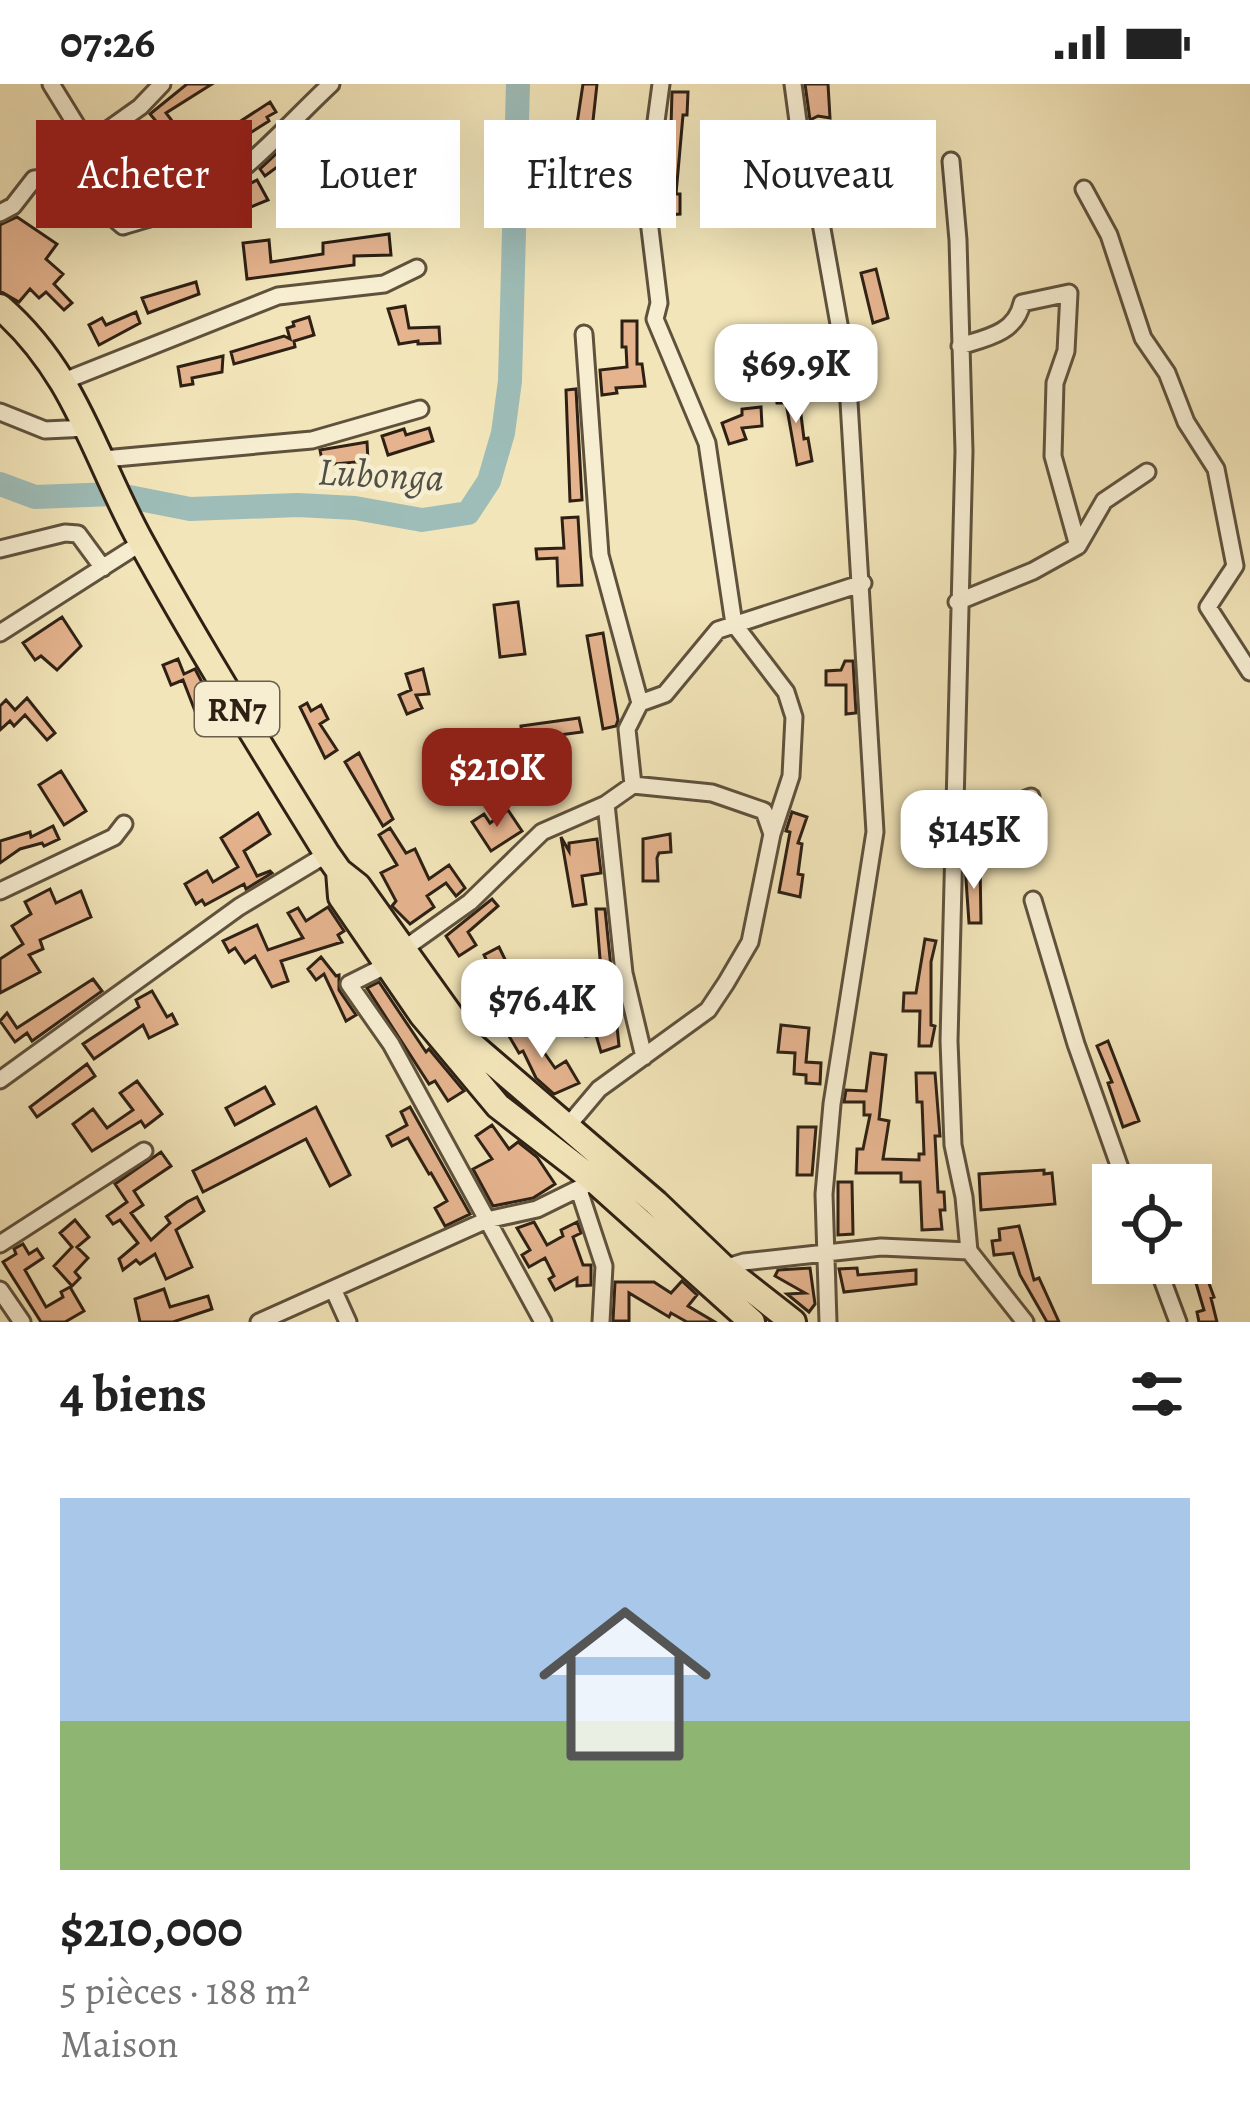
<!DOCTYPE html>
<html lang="fr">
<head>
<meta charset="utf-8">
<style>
  body { margin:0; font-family:Alegreya,serif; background:#f2f2f2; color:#222; height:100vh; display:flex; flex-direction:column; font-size:45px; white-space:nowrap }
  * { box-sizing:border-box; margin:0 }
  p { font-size:39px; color:#767676 }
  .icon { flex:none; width:66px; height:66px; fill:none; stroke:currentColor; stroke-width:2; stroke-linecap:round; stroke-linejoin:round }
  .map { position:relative; height:1238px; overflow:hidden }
  .drawer { display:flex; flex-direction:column; background:#fff; flex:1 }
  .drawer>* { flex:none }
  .hud { position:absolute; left:36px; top:36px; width:1179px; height:108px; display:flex; gap:24px }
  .controls { position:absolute; left:1092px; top:1080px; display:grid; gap:24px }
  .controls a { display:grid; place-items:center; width:120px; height:120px; border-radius:0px; background:#fff; box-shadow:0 12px 48px #0002; font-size:60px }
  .price { position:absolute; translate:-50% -102px; padding:0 27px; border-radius:24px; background:#fff; color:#222; font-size:39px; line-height:78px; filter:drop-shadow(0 3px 6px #0008) }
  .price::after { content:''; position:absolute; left:50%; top:72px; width:36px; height:27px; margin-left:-18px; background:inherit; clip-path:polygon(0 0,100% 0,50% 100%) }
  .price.active { background:#8f2418; color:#fff }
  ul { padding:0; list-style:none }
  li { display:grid; align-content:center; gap:24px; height:636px; padding:0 60px }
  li+li { border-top:3px solid #e0e0e0 }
  li span { display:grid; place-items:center; height:372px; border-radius:0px; color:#555 }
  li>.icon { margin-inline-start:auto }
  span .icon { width:216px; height:216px; fill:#fffc; stroke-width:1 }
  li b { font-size:51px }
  h2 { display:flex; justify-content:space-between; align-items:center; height:144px; padding:0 60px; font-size:51px }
  .chip { padding:0 42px; border-radius:0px; background:#fff; box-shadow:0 12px 48px #0002; font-size:42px; line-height:108px }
  .chip.active { background:#8f2418; color:#fff }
  .status { display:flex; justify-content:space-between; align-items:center; height:84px; padding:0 60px; background:#fff; direction:ltr }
  .status svg { height:33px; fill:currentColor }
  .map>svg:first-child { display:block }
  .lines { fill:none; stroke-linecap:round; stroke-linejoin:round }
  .river { stroke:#9ebdb8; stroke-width:24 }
  .building { fill:#e5b48f; stroke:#2e2114; stroke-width:3 }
  .street-casing { stroke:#5f523d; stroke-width:21 }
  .primary-casing { stroke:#2e2114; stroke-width:30 }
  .street { stroke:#f7eed2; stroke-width:15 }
  .primary { stroke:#f2e5b9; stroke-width:24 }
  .labels { text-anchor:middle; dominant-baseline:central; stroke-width:9; stroke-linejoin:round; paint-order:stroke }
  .shield { fill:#f7eed2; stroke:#6a5e4d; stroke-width:3 }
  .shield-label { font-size:33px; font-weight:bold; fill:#2e2114 }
  .water-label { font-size:39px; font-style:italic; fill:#505045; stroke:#f7eed2 }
</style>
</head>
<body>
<div class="status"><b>07:26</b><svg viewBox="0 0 49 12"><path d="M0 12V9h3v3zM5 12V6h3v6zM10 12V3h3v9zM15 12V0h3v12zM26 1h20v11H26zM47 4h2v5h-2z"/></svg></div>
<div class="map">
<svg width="1250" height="1238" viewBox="0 0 1250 1238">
  <rect width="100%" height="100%" fill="#f2e5b9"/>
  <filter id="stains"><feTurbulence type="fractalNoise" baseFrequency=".00167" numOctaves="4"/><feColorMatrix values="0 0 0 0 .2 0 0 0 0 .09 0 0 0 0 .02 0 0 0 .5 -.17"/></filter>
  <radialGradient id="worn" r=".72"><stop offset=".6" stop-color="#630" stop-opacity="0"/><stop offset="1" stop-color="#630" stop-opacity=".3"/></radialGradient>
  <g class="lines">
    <path class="river" d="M0 400 35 413 114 410 190 425 298 421 355 424 422 436 468 429 489 397 503 349 510 297 518 0"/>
  </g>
  <path class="building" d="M187 0H212L166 29 192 63 197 59 208 74 199 77 200 81 180 96 186 108 167 116 160 104 172 98 165 84 186 73 150 30Z
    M583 0H597L592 46 627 53 628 45 643 48 636 93 599 94V99L584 100V77L572 73Z
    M805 0H828L830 34 818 32 810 36Z
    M672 8H688L687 31H683L676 110H680V130L667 131V102L660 101 663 79H670Z
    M270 18 276 28 267 33 269 37 233 60 224 48Z
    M293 54 304 73 318 62 327 74 300 95 312 110 303 117 277 83 265 92 260 85Z
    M407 60 430 61 429 78H426L427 141 412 140 413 107 399 108 397 84 406 83Z
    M257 96 268 116 231 131 223 114Z
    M17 133 57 160 46 175 63 190 54 200 72 219 64 226 46 208 39 214 30 205 19 218 0 207V141Z
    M389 150 391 171 354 172V181L247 195 243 159 269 156 271 178 323 170V159Z
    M876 185 888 234 873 239 861 189Z
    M196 198 199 210 148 229 142 214Z
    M405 222 409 244 439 243 440 259 418 260V257L399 260 388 225Z
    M136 228 140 239 99 261 89 241 102 234 106 241Z
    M309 233 314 251 294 257 295 263 234 280 231 268 284 252 290 255 287 244 294 242 293 238Z
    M622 237H637V280H642L645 302 616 304 617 309 602 311 600 286 627 283 626 263H622Z
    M223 272 222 288 192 294 193 300 181 302 178 283Z
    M576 305 582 416 570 417 566 306Z
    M798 307 804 355 808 354 812 377 797 381 786 319H777L776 309Z
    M761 323 762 342 742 344 746 355 729 360 722 339 742 331V325Z
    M429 344 433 357 388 371 382 352 404 345 406 351Z
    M367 358 368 377 323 381 320 366Z
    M578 433 582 501 558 502 557 474 537 475 536 465 564 464 562 434Z
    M518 518 525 570 500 573 494 521Z
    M62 533 81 562 57 586 41 572 35 576 23 559Z
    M603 549 618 636 616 642 603 645 587 552Z
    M178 575 184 590 195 585 216 625 197 632 183 596 171 601 163 581Z
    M845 577H853L856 629 846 630V601H826V587L841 586Z
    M423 585 429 610 416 611 422 624 407 630 399 611 411 606 406 590Z
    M27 614 55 649 47 656 25 631 14 642 10 637 0 646V622L6 616 15 626Z
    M307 619 311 627 321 621 328 635 320 640 337 666 325 674 300 623Z
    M579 634 582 648 522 656 521 642Z
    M359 669 393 735 383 742 345 678Z
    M61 687 86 727 64 741 39 701Z
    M508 726 522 747 491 767 472 738 484 730 490 739Z
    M792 728 807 733 798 759 802 760 798 790 803 791 800 813 779 808 790 748 786 747Z
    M258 729 270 750 244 767 257 792 270 787 272 789 246 805 244 800 205 821 202 816 196 820 185 800 207 787 213 798 238 783 221 754Z
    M53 742 59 755 44 762 42 759 20 765 0 779V757L30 748 31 753Z
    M390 744 406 769 415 765 429 795 449 781 465 804 456 812 446 799 427 812 434 823 410 840 392 822 396 817 381 789 397 781 379 751Z
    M670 750 671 768 659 769 657 774 658 797H643V755Z
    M561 753 569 767V759L597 755 601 789 582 792 586 820 573 822Z
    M980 779 981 839H969L965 781Z
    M50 805 56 819 81 807 91 833 40 856 43 865 29 871 40 888 0 909V875L23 860 12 842 31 830 25 818Z
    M492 815 498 822 468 848 476 861 459 872 446 852Z
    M328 823 344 847 338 851 342 858 281 877 288 897 272 903 255 872 245 879 235 864 229 868 223 857 257 841 268 866 303 854 288 829 298 824 306 837Z
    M596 825H605L619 962 601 968 596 951 586 952 585 925 604 924Z
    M925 855 936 857 931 878V941L935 942 931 962H919L920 927H903L904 909H916Z
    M499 863 531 929 514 939 501 916 489 923 476 903 494 892 484 871Z
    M321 873 336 892 339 891V906L356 931 346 937 324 890 316 896 308 885Z
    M93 895 102 907 32 957 27 949 15 958 0 937 7 929 17 944Z
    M379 898 426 968 429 965 464 1007 448 1017 435 997 429 1000 367 904Z
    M152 907 167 933 172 930 177 940 149 954 143 941 94 975 83 960 139 923 136 916Z
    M522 937 555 984 566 977 579 999 554 1010 536 994 523 967 519 969 506 947Z
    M781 941 809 944 806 978 821 979 820 1000 806 999V991L794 990 795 969 778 968Z
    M1108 957 1139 1037 1123 1043 1108 999 1112 998 1097 962Z
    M871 969 886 971 879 1035 889 1037 883 1075 919 1076V1070H924L922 1018H917L916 989H935L940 1052H935L938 1108H944L945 1126H940L942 1145 922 1146 920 1098H901V1089H856L857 1065H863L870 1031H864V1018H844L846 1006 866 1007Z
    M87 980 95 992 37 1033 30 1023Z
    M137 997 162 1030 145 1043 141 1037 92 1067 73 1040 93 1025 107 1044 133 1026 120 1009Z
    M265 1003 274 1020 235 1041 226 1024Z
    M316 1023 350 1091 330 1102 306 1055 203 1108 193 1087Z
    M410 1023 470 1130 445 1142 435 1124 447 1117 431 1089 429 1090 408 1054 392 1062 387 1052 407 1041 401 1028Z
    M492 1041 509 1065 518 1058 537 1073 555 1100 533 1114 493 1122 473 1085 492 1075 476 1052Z
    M798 1043H816L812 1091H797Z
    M161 1068 171 1082 134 1107 143 1121 131 1129 151 1156 170 1139 166 1133 187 1118 197 1113 204 1127 176 1146 192 1183 166 1195 155 1170 140 1180 136 1176 123 1186 119 1175 138 1159 120 1136 113 1140 107 1132 127 1118 115 1100Z
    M1044 1086V1090L1052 1089 1055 1120 981 1126 979 1090Z
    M838 1098H852L853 1150 838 1151Z
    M75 1136 89 1153 77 1163 88 1174 75 1188 80 1194 72 1202 54 1182 72 1163 60 1149Z
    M534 1138 547 1161 563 1152 561 1146 577 1138 581 1149 573 1153 583 1181H591V1201L577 1202V1194L555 1206 549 1195 554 1192 545 1174 529 1183 522 1171 530 1166 517 1144Z
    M1019 1142 1034 1196 1039 1194 1059 1238H1047L1020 1191 1013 1169 994 1171 992 1157 1000 1156 999 1145Z
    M23 1160 29 1170 37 1165 43 1174 25 1186 46 1223 63 1213 61 1208 70 1203 84 1227 65 1238H41L3 1178 16 1170 14 1165Z
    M1200 1175 1214 1213 1211 1214 1217 1238H1199L1197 1228 1204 1226 1190 1179Z
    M810 1184 815 1220 809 1228 787 1210 805 1209 775 1192 778 1186Z
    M857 1184 858 1191 916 1186V1200L844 1208 839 1185Z
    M682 1197 697 1211 688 1222 715 1238H687L671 1229 669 1233 629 1209V1237H613L615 1198H654L671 1209Z
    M164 1205 170 1223 208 1212 212 1225 173 1238H140L135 1215Z"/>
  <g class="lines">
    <defs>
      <path id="street" d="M51 0 88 60 116 136 123 142C150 133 179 128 203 113 253 83 289 39 331 0
        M661 0 646 112 659 219 655 235 707 359 734 540 786 608 794 633 791 692 772 750
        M793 0 806 97 819 128 847 285 875 748 832 1020 824 1110 828 1238
        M951 77 958 156 964 367 949 957 953 1061 964 1113 969 1167 1025 1238
        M1084 105 1109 151 1143 254 1167 289 1186 338 1216 385 1235 482 1208 523 1250 588
        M0 129 13 122 34 95 63 92 88 60 140 23 162 0
        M584 250 600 471 640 619 627 645 633 701
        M960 262C986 254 1016 249 1022 219L1069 209 1066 267 1055 299 1053 372 1078 462
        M64 297 278 212 384 200 417 184
        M0 328 45 346 88 344
        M104 375 312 356 420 325
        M0 465 65 449 78 450 103 484
        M957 518 1033 487 1078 462 1104 417 1147 388
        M0 549 141 459
        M640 619 665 610 718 546 863 499
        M606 720 624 889 644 973
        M955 744 1031 713
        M0 807 114 753 124 740
        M1033 816 1076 960 1126 1101
        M0 996 239 823 327 770
        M579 1106 604 1182 601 1238
        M0 1160 144 1067
        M1156 1179 1178 1238
        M724 1184 744 1178 881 1163 969 1167
        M0 1206 22 1238
        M334 1207 348 1238
        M259 1238 487 1136 537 1125 598 1095
        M543 1238 391 960 349 900 389 880 404 865 470 818 542 748 606 720 633 701 712 709 764 727 772 750 750 858 726 899 708 926 599 1005 566 1044"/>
      <path id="primary" d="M0 223C76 289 94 372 140 456 198 562 263 666 327 770L339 787 358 802 471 960 656 1119 724 1184 793 1238
        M339 787 341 813 422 931 498 1022 595 1097 752 1238"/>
    </defs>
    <use href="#street" class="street-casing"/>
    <use href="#primary" class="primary-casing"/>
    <use href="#street" class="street"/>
    <use href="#primary" class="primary"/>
  </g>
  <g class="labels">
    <rect class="shield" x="195" y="598" width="84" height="54" rx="9"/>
    <g class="shield-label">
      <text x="237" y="625">RN7</text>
    </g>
    <g class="water-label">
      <text transform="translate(381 390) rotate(3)">Lubonga</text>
    </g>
  </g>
  <rect width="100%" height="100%" filter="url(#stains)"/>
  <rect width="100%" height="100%" fill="url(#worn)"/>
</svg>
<div class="controls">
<a><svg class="icon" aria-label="locate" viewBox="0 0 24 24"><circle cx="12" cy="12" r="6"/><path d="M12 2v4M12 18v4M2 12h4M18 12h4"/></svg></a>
</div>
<b class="price" style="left:796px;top:342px">$69.9K</b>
<b class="price active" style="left:497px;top:746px">$210K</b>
<b class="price" style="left:974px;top:808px">$145K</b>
<b class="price" style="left:542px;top:977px">$76.4K</b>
<div class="hud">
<a class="chip active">Acheter</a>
<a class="chip">Louer</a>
<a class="chip">Filtres</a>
<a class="chip">Nouveau</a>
</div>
</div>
<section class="drawer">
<h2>4 biens<svg class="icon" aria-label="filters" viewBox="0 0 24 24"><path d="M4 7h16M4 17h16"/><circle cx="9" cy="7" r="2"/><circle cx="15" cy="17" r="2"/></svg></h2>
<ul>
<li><span style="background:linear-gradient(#a9c7e8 60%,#8fb573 0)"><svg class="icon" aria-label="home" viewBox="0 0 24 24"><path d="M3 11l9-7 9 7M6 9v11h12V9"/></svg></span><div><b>$210,000</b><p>5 pièces · 188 m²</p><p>Maison</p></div></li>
</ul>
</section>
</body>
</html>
